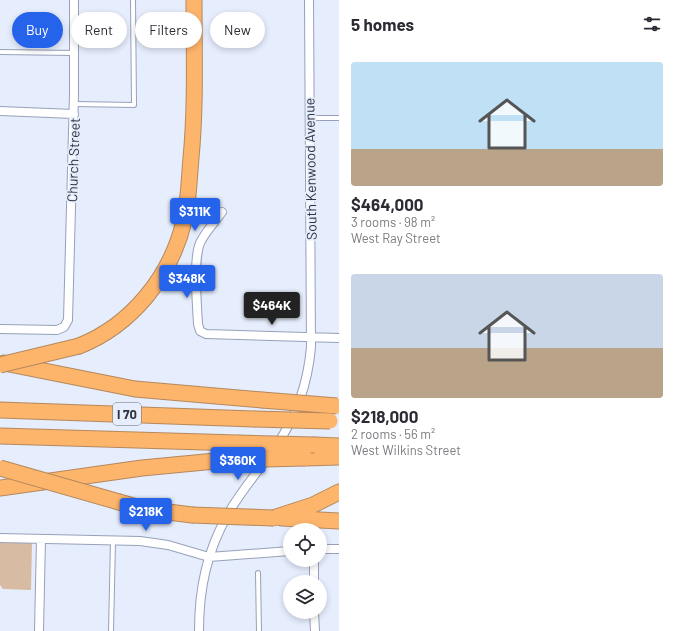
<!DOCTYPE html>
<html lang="en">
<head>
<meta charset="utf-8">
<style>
  body { margin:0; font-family:Barlow,sans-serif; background:#f2f2f3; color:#2b2b33; height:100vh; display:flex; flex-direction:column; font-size:15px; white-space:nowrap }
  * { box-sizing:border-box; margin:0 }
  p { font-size:13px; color:#7c7c81 }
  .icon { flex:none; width:22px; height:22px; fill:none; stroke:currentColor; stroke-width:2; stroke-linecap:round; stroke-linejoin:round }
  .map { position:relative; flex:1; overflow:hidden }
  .drawer { display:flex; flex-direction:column; background:#fff; width:336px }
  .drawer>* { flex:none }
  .guide { position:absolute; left:12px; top:12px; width:267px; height:36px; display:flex; gap:8px }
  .buttons { position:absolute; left:283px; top:523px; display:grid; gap:8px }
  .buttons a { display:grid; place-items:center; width:44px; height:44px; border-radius:50%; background:#fff; box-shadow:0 2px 6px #0003; font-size:20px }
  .price { position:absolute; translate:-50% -34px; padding:0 9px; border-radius:4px; background:#2563eb; color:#fff; font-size:13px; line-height:26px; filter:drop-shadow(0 1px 2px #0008) }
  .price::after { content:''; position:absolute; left:50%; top:24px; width:12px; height:9px; margin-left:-6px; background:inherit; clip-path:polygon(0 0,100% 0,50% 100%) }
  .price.active { background:#222; color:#fff }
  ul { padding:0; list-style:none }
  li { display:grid; align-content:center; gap:8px; height:212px; padding:0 12px }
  li span { display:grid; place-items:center; height:124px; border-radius:4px; color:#555 }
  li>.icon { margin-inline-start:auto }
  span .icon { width:72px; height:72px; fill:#fffc; stroke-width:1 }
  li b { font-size:17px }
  h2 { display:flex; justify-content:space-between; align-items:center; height:48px; padding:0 12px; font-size:17px }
  .pill { padding:0 14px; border-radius:18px; background:#fff; box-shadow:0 2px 6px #0003; font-size:14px; line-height:36px }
  .pill.active { background:#2563eb; color:#fff }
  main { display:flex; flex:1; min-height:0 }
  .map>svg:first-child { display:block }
  .green { fill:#d7bca3 }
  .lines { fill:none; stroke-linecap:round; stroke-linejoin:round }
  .lane-casing { stroke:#96a1b9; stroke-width:6 }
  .street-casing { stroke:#96a1b9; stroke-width:10 }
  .highway-casing { stroke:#b5885c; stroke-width:17 }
  .lane { stroke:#fff; stroke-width:4 }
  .street { stroke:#fff; stroke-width:8 }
  .highway { stroke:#fdb56c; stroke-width:15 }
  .highway-bridge-casing { stroke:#b5885c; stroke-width:17; stroke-linecap:butt }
  .highway-bridge { stroke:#fdb56c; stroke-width:15 }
  .labels { text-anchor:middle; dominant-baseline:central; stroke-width:3.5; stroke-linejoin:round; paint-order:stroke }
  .shield { fill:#e6edfd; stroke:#666b77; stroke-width:1 }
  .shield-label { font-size:13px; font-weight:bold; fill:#2f333d }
  .street-label { font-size:14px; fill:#2f333d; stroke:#e6edfd }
</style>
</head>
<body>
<main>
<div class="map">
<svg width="339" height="631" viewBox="0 0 339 631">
  <rect width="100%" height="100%" fill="#e6edfd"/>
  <path class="green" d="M0 543H32L31 590 3 589 0 585Z"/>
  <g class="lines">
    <defs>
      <path id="lane" d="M0 52 74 53
        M74 104 134 105 133 0
        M310 118H339
        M258 573 259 631
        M111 631 113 541"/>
      <path id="street" d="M0 111 74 114
        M222 212C215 222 205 232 200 243 193 260 197 304 198 324L200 331 206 334 339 338
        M0 329 57 330 64 327 68 320 74 94V0
        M276 446C296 417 308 382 311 347L309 0
        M0 538 140 541 168 545 209 557 290 551
        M320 549H339
        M314 560V582
        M314 612 315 631
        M39 631 41 539
        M199 631C199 588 207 551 228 514 239 494 254 477 267 458"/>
      <path id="highway" d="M79 346C132 325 171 276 184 221 189 200 189 179 191 158 196 105 194 53 194 0
        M4 363 135 389 262 400
        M0 410 254 419
        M0 436 238 443
        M315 445 339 446
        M305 458 339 457
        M0 488 142 468 226 460
        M119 502 144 509 192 515
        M273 518 313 505 339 492
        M282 518 339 521"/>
    </defs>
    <use href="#lane" class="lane-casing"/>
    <use href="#street" class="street-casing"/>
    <use href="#highway" class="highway-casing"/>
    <use href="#lane" class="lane"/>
    <use href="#street" class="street"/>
    <use href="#highway" class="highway"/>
    <defs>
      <path id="highway-bridge" d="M0 365 79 346
        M262 400 337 406
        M254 419 330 421
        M238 443 315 445
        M226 460 305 458
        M0 468 119 502
        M192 515 273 518"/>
    </defs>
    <use href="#highway-bridge" class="highway-bridge-casing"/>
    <use href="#highway-bridge" class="highway-bridge"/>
  </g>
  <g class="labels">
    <rect class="shield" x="113" y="403" width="28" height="22" rx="3"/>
    <g class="shield-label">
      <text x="127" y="414">I 70</text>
    </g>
    <g class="street-label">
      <text transform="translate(73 160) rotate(-88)">Church Street</text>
      <text transform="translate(310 169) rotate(-91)">South Kenwood Avenue</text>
    </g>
  </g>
</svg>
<div class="buttons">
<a><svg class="icon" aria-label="locate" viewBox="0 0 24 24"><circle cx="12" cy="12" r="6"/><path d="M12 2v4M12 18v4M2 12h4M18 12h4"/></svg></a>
<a><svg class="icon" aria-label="layers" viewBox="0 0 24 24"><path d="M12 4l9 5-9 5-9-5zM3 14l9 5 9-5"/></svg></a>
</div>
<b class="price" style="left:195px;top:232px">$311K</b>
<b class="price" style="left:187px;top:299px">$348K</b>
<b class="price active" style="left:272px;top:326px">$464K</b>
<b class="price" style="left:238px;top:481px">$360K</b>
<b class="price" style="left:146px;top:532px">$218K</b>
<div class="guide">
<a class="pill active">Buy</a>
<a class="pill">Rent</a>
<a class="pill">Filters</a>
<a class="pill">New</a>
</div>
</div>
<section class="drawer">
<h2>5 homes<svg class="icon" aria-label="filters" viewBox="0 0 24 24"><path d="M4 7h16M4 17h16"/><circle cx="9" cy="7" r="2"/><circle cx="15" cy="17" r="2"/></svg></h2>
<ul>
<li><span style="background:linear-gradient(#bfe0f5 70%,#b9a48a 0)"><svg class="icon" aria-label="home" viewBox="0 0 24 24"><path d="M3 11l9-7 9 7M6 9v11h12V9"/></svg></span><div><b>$464,000</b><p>3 rooms · 98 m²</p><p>West Ray Street</p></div></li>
<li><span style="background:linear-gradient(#c9d6e8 60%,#b9a48a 0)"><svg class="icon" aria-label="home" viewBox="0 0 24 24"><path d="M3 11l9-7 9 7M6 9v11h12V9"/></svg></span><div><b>$218,000</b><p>2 rooms · 56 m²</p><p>West Wilkins Street</p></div></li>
</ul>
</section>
</main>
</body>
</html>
